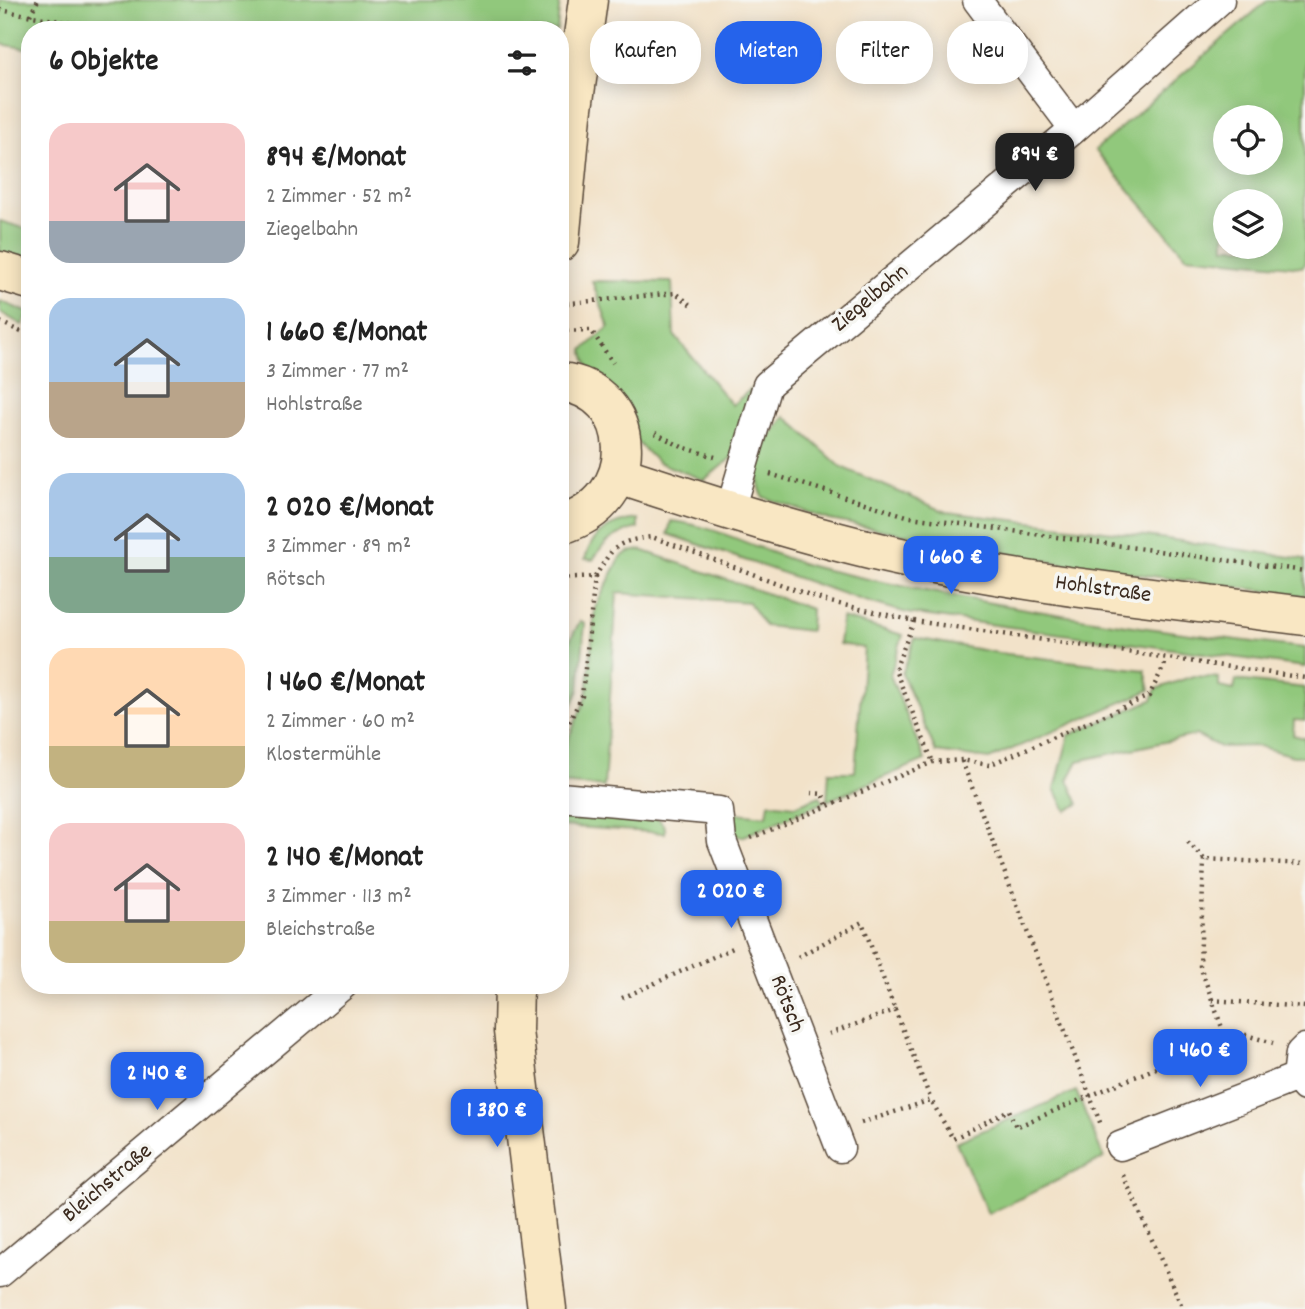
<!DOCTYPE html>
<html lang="de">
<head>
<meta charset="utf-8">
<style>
  body { margin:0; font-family:Dekko,sans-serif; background:#f2f2f2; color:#222; height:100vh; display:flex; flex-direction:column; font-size:26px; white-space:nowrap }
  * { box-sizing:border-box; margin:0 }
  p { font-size:23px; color:#767676 }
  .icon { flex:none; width:38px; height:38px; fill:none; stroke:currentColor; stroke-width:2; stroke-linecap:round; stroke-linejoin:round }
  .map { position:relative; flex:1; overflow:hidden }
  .details { position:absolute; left:21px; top:21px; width:548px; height:973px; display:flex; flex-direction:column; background:#fff; border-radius:28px; box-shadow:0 4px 18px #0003 }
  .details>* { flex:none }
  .banner { position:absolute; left:590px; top:21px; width:609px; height:63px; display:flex; gap:14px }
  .tools { position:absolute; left:1213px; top:105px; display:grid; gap:14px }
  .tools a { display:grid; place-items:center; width:70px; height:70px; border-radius:50%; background:#fff; box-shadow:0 4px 18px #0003; font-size:35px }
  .price { position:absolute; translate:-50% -60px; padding:0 16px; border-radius:14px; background:#2563eb; color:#fff; font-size:23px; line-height:46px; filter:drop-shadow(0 2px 4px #0008) }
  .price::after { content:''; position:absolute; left:50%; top:42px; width:21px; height:16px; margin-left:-10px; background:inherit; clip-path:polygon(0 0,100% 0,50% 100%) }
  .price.selected { background:#222; color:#fff }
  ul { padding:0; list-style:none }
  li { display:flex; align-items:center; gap:21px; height:175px; padding:0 28px }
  li span { display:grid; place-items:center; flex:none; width:196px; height:140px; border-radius:21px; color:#555 }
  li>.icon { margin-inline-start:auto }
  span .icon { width:84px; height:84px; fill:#fffc; stroke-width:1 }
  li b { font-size:30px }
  h2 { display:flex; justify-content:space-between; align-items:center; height:84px; padding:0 28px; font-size:30px }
  .chip { padding:0 24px; border-radius:28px; background:#fff; box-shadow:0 4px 18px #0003; font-size:24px; line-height:63px }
  .chip.selected { background:#2563eb; color:#fff }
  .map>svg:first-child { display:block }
  .green { fill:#91c87b; stroke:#66794c; stroke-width:2; fill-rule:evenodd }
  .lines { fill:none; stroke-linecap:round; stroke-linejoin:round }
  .street-casing { stroke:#564638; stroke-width:31 }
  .secondary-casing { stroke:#564638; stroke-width:41 }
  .path { stroke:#564638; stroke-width:4.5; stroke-dasharray:2 5; stroke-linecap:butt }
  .street { stroke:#fff; stroke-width:28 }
  .secondary { stroke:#f9e7c3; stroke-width:38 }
  .labels { text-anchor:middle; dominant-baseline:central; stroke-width:7; stroke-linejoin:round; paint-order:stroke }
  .street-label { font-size:23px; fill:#3b2a1e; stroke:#f6f6f2 }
</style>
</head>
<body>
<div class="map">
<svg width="1305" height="1309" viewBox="0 0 1305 1309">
  <rect width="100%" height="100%" fill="#f6f6f2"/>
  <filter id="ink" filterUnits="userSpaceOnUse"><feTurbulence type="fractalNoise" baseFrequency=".0143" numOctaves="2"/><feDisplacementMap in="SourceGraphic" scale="14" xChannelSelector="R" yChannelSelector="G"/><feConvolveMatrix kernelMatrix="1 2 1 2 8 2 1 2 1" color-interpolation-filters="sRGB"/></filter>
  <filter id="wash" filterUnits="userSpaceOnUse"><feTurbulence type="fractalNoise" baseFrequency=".00686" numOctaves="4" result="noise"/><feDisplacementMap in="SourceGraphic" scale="28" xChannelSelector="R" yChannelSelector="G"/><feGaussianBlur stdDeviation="1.57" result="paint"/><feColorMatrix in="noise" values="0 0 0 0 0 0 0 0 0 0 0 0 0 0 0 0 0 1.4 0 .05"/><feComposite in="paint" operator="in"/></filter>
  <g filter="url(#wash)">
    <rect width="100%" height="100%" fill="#f2e2c9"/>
    <path class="green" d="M0 0H560L557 30H30V49L0 44Z
      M1268 0H1305V264L1302 267 1186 256 1095 150ZM1225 117H1270V163H1225ZM1225 201H1270V247H1225Z
      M0 221 30 230V263L0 254Z
      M592 281 672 282 674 335 732 405 751 389 757 397 740 451 704 480 657 462 636 441 607 389 589 370 583 350 609 327Z
      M0 301 29 313 22 325 0 312Z
      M785 416 841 467 946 512 1146 536 1305 559V596L1068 565 830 520 763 497C748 461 765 445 785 416Z
      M638 519V528C615 534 605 540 593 560L585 559C592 532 611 522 638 519Z
      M671 521C722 526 772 558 822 569 982 605 1143 630 1305 648V667L907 613 862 600 668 534Z
      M641 550 811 609 810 631 765 626 748 602 617 593 604 787 560 783V758L587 695 595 608 620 558 628 552Z
      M842 618 903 635 890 675 925 760 827 801 829 772H855L864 648 839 644Z
      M580 621 585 623 579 690 560 732V659Z
      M915 638 999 653 1145 670 1150 690 989 759 936 752 902 674Z
      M1193 676 1219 678V687L1234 690 1236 680 1305 688V721L1294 720 1293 735 1305 738V756H1293L1258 746 1220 747 1196 735 1078 761 1068 780 1079 804 1066 811 1055 789 1069 735 1152 700 1156 689Z
      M820 796 824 802 742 837 730 834 727 828 735 813 767 816 769 803 795 806Z
      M560 811 658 818 665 827V833L560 826Z
      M1076 1091 1104 1158 988 1214 956 1142Z"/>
  </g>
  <g filter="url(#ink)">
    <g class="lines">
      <defs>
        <path id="street" d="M977 0 1074 129
          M730 510 767 385 1074 129 1220 0
          M560 797 719 811 722 841 840 1148
          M1305 1048 1300 1053 1297 1077 1305 1087
          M1120 1146 1297 1077
          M0 1273 343 985"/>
        <path id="secondary" d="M560 242 572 115 588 0
          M0 271 30 280
          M560 382C639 390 646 501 560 525
          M619 475C713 506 809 537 905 558 1037 586 1172 599 1305 616
          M514 985 513 1031 547 1309"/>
      </defs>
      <use href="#street" class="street-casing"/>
      <use href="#secondary" class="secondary-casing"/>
      <path class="path" d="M0 10 109 30
        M30 15 38 0
        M560 304 676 293 691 305
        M0 322 30 336
        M560 331 591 330 613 363
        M655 433 682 447 715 457
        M770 474 910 517 1305 571
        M560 579 595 577C613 547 615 541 652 537L826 601 914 621 1305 678
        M914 621 895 670 933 762
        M560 741 582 696 595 577
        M962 761 1101 1125
        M811 793 823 794 827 805
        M751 838 933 762 962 760 989 765 1149 696 1167 660
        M1188 842 1204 859
        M798 957 862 922 895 1010
        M622 998 733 948
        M1212 1000 1305 1007
        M829 1034 895 1010 931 1100
        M1226 1039 1200 966 1204 859 1305 864
        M861 1123 931 1100 953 1139 1009 1110 1016 1127 1239 1033 1273 1043
        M1123 1175 1183 1309"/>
      <use href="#street" class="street"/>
      <use href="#secondary" class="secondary"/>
    </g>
  </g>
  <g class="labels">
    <g class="street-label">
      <text transform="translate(871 299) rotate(-40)">Ziegelbahn</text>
      <text transform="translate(1103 590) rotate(8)">Hohlstraße</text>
      <text transform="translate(786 1004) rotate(69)">Rötsch</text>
      <text transform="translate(108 1184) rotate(-40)">Bleichstraße</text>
    </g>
  </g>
</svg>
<div class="tools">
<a><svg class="icon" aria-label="locate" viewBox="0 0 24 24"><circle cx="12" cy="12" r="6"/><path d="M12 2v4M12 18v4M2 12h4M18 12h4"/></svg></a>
<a><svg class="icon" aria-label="layers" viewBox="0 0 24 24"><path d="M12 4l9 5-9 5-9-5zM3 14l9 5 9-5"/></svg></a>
</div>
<b class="price selected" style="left:1035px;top:193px">894 €</b>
<b class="price" style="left:951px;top:596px">1 660 €</b>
<b class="price" style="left:731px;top:930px">2 020 €</b>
<b class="price" style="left:1200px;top:1089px">1 460 €</b>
<b class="price" style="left:157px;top:1112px">2 140 €</b>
<b class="price" style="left:497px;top:1149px">1 380 €</b>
<div class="banner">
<a class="chip">Kaufen</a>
<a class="chip selected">Mieten</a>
<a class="chip">Filter</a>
<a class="chip">Neu</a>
</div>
<section class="details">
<h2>6 Objekte<svg class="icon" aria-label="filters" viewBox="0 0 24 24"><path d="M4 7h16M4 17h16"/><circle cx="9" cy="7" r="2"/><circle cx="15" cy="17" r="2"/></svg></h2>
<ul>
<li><span style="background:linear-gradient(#f6c9c9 70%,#9aa5b1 0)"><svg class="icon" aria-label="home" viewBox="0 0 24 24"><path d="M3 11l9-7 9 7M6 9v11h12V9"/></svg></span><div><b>894 €/Monat</b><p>2 Zimmer · 52 m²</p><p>Ziegelbahn</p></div></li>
<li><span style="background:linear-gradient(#a9c7e8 60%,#b9a48a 0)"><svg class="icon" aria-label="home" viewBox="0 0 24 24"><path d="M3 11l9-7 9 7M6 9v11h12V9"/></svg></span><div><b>1 660 €/Monat</b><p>3 Zimmer · 77 m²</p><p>Hohlstraße</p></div></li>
<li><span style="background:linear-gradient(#a9c7e8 60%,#7fa58c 0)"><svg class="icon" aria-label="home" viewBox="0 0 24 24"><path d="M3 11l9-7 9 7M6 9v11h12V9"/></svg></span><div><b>2 020 €/Monat</b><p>3 Zimmer · 89 m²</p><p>Rötsch</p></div></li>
<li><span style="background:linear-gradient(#ffd9b3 70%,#c2b280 0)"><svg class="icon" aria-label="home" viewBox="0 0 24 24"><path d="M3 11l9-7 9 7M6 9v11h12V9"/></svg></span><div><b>1 460 €/Monat</b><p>2 Zimmer · 60 m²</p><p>Klostermühle</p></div></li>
<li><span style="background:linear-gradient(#f6c9c9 70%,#c2b280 0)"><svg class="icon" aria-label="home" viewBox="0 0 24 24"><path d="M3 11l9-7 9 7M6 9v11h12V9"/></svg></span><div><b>2 140 €/Monat</b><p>3 Zimmer · 113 m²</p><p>Bleichstraße</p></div></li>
</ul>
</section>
</div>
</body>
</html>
